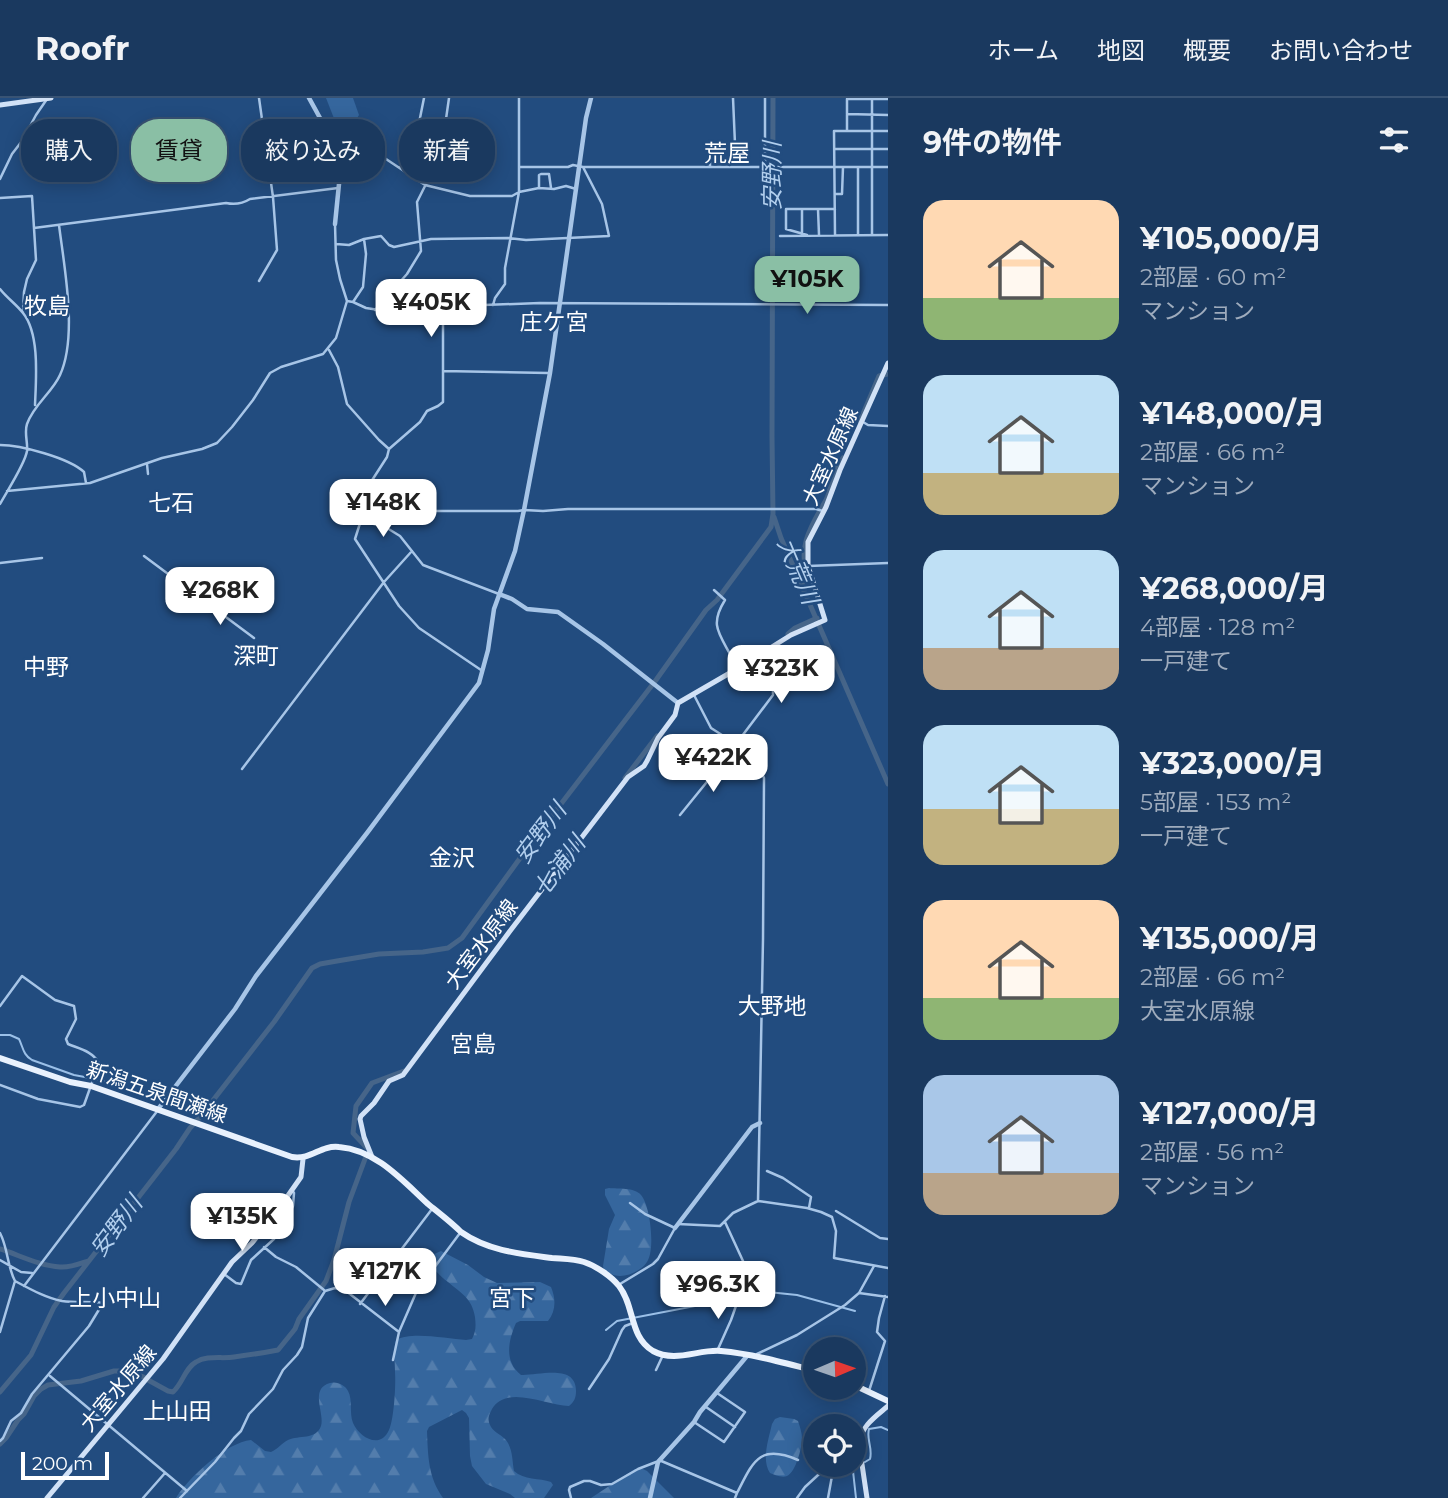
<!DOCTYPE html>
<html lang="ja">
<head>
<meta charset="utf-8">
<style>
  body { margin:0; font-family:Montserrat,"Noto Sans JP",sans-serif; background:#274468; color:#f1f3f6; height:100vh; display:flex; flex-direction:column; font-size:26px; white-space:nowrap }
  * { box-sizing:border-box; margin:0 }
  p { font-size:23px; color:#9facbd }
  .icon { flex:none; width:38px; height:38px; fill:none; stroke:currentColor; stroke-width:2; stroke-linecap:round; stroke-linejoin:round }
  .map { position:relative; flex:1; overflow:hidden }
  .panel { display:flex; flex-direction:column; background:#1a395f; width:560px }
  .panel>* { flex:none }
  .banner { position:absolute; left:21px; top:21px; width:665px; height:63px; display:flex; gap:14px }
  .needle { width:46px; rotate:88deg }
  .buttons { position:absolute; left:803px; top:1239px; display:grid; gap:14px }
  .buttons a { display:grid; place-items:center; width:63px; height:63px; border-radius:50%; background:#1a395f; box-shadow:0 4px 18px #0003,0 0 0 2px #385374; font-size:35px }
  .scale { position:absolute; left:21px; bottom:18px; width:88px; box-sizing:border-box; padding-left:7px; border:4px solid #fff; border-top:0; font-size:19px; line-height:24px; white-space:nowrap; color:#fff; -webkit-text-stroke:5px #224c7f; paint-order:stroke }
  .price { position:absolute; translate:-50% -60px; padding:0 16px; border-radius:14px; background:#fff; color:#222; font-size:23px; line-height:46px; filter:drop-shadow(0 2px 4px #0008) }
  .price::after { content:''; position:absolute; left:50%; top:42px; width:21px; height:16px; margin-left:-10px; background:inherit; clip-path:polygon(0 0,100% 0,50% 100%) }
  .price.current { background:#8abfa5; color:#111 }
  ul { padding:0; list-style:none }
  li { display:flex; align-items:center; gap:21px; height:175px; padding:0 35px }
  li span { display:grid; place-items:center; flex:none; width:196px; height:140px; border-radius:21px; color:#555 }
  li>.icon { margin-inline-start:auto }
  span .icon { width:84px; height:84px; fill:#fffc; stroke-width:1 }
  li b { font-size:30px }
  h2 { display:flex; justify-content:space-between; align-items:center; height:84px; padding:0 35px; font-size:30px }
  .tag { padding:0 24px; border-radius:28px; background:#1a395f; box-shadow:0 4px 18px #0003,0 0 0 2px #385374; font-size:24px; line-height:63px }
  .tag.current { background:#8abfa5; color:#111 }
  header { display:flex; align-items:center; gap:42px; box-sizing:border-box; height:98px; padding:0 35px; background:#1a395f; border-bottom:2px solid #385374 }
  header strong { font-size:33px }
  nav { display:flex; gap:38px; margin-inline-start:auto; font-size:24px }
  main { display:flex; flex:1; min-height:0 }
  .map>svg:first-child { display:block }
  .green { fill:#35669d }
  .forest { fill:url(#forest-firs) }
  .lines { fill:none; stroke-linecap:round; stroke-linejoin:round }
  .stream { stroke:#9bc0e8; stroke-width:2 }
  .river { stroke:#466589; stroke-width:5 }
  .minor { stroke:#a7c5e7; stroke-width:2.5 }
  .tertiary { stroke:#a7c5e7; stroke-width:4.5 }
  .secondary { stroke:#d1e1f6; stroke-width:5 }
  .primary { stroke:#e8f1fd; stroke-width:6 }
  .labels { text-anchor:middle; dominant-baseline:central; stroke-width:5; stroke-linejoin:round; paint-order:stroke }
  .street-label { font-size:21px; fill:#fff; stroke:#224c7f }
  .neighbourhood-label { font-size:23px; fill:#fff; stroke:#224c7f }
  .water-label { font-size:23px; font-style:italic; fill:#b2cfee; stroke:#224c7f }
</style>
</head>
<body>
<header>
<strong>Roofr</strong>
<nav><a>ホーム</a><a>地図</a><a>概要</a><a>お問い合わせ</a></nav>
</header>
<main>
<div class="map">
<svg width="888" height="1400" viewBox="0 0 888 1400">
  <defs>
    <pattern id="forest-firs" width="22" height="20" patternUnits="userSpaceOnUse" patternTransform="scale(1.75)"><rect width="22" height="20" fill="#35669d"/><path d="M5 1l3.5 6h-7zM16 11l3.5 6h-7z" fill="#537dac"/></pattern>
  </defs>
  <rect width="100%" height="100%" fill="#224c7f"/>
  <path class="green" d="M326 0H353L359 17 356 22 342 27 335 23Z"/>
  <path class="forest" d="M609 1090C618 1091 634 1089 641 1097 650 1107 655 1149 648 1162 644 1171 630 1178 620 1178 614 1178 609 1175 604 1172L603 1168 609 1131 615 1117 605 1097V1091Z
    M441 1153 468 1167 484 1179 497 1185 540 1184 551 1189C556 1201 556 1213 548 1223H520L516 1225C508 1243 504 1264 521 1277 538 1278 576 1265 576 1293 576 1300 574 1304 569 1308 547 1308 507 1286 492 1311 489 1317 487 1320 490 1327 492 1333 500 1336 505 1341 513 1350 512 1362 514 1373 524 1382 539 1380 551 1384L553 1387 544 1400H515L510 1396 486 1386 472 1368 470 1358 469 1320 466 1315 462 1312 429 1329 427 1333C428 1358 428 1379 443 1400H176C188 1380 227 1344 251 1342L265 1353 271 1354C278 1351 282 1345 288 1342 299 1337 316 1342 321 1328 325 1315 309 1291 330 1285 337 1283 345 1287 348 1293 353 1302 349 1315 353 1325 359 1339 380 1352 389 1332 394 1322 396 1286 395 1274 395 1263 393 1252 396 1242 412 1233 447 1241 466 1242L472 1241C476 1233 476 1228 475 1219 472 1200 461 1195 448 1184 442 1180 436 1173 431 1168L430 1158Z
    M780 1319 794 1321 798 1323C800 1329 802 1335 802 1341 802 1349 796 1374 787 1378 782 1380 775 1377 770 1375 761 1362 769 1340 772 1326L775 1321Z
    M635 1371H643L647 1373 674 1400H591Z"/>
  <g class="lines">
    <path class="stream" d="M0 937H10L19 941C23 949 23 957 32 962L74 977 101 982 112 987
      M606 1232 617 1223 768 1194 797 1197 855 1213
      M865 1364 870 1361C873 1350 866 1341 869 1331L881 1329 888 1332
      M856 1400 853 1373 856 1369 860 1367"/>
    <path class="river" d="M860 323 879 278 888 276
      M774 419 781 440 888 686
      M801 487 809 481C796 450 811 428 826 402 831 393 830 383 834 374 836 370 840 365 843 360
      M788 536 795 530 817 520
      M732 571 748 559 762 552
      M625 680 657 638
      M366 1049 353 1035 356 1008 372 985 404 973
      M0 1151C19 1157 40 1168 60 1169 69 1170 79 1166 88 1163
      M148 1282 168 1293 173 1294C183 1285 185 1270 196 1264 207 1257 222 1261 234 1259 249 1257 263 1255 278 1252L295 1231 299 1221 326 1183 334 1162 349 1104 365 1061
      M0 1294 31 1257 54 1209 64 1195 176 1051 190 1030 200 1019 274 924 312 870 320 866 337 863 379 856 423 854 448 850 462 840 531 745 656 582 706 512 717 502 771 429 773 416 772 339 773 0
      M0 1346 6 1340 18 1322 24 1316 34 1298 41 1291 48 1287 81 1283 114 1273H126L144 1279"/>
    <path class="minor" d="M259 0 273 99 277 152 259 183
      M765 0V68
      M872 0V137
      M847 16 888 17
      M847 33V1H888
      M835 51H888
      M710 68V55L714 48 735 46 733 0
      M519 69H568L573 67 583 69H888
      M400 70 408 58 412 38 419 25 424 0
      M858 70V137
      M341 73C360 76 367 55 386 61L425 87 470 98H512L519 94 539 90 554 91 566 88 576 91
      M0 81 12 56 22 43 36 17 47 1
      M539 90V77L541 76H549L551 90
      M835 96H842L843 69
      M0 100 32 98 36 162 27 181 24 194 23 215
      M818 111 819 137
      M34 130 226 105C235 107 242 106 250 101L338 90
      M802 135V111
      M807 137 786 131V111H835
      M835 137 834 33H888
      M780 138 888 137
      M336 146 349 147 364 141 381 138 389 147 394 149 431 141 508 140 526 142 609 138 602 106 583 69
      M0 191C7 200 16 206 23 215 40 236 36 281 35 307
      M347 203 353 204 366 210 379 212 431 209 540 205 888 207
      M353 204 363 189 366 156 364 141
      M493 207 495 200 505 186V170L519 94V0
      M443 209V304L438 308 427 313 420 324 389 351 387 359 369 387 366 395 362 411V419L355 441 399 508 419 530 481 572
      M375 212 407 176 421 153 417 104 441 56 449 0
      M329 252 338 269 347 306 379 342 389 351
      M443 273 548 275
      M863 324 868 327 888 328
      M0 347C21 347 69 360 84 374L86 385
      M147 366 148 376
      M7 393 90 385 162 360 202 351 217 345 232 329 253 302 270 275 281 269 323 256 336 240 347 203 340 181 336 162 335 126
      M366 395 393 398 423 412 435 413H518L524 412 543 413 568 411H816L823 413
      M0 406C7 393 25 366 27 353 28 344 24 335 27 326 34 306 52 295 60 277 78 238 64 168 59 127
      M341 422 362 418
      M361 422 387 430 400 438 423 467 499 496
      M144 458 254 540
      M0 465 42 460
      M808 468 888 465
      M714 492 725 502C710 526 718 534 730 556 733 562 731 566 735 572
      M694 597 711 630 736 646 757 664 764 680 763 841 758 1103
      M736 646 773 597V587L769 551
      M242 671 384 484 412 453
      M680 717 719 669
      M525 743 526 744
      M0 908 22 878 55 902 74 908 76 921 66 941 68 946C80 951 92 953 99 965L84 1007 80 1009 38 1001 0 987
      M767 1073 783 1080 811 1099 809 1110
      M836 1113 880 1140 888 1141
      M678 1126 720 1128 733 1115 758 1103 807 1110 821 1114 832 1119 836 1133 834 1160 888 1170
      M0 1135C8 1150 7 1168 15 1183L0 1234
      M264 1149 276 1159 296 1169 324 1192
      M0 1162 21 1174 32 1175
      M224 1176 236 1185 241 1186 251 1162 274 1141 287 1121 293 1108 294 1095 292 1092
      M620 1186 653 1166 658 1161 675 1130 645 1116 630 1105
      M24 1188 158 1012
      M859 1195 888 1199
      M360 1206 432 1111
      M718 1251 731 1222 743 1188 746 1175 743 1163 725 1124
      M757 1256 797 1237 845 1207 859 1195 874 1168
      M393 1262 399 1234 422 1181 428 1178 460 1135
      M656 1272 663 1257
      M50 1278 187 1393
      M589 1291 609 1261 622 1232 625 1228 633 1225
      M869 1293 885 1243 877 1234 879 1220 885 1198
      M706 1309 735 1329
      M694 1324 724 1344 745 1314 717 1295
      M0 1343 3 1340 11 1323 21 1315 32 1296 89 1228 103 1205C89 1203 76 1205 62 1203 46 1200 30 1191 15 1183
      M854 1345 860 1339
      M659 1362 737 1395 735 1400
      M737 1395C753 1364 759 1345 798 1362
      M143 1400 165 1375
      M180 1400 215 1364 234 1340 241 1333 249 1316 273 1291 283 1272 297 1257 302 1249 308 1220 325 1193 335 1190 346 1193 399 1234
      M571 1400 569 1392 570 1389 584 1383H590L601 1387 612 1386 638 1371 656 1364
      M797 1400 805 1389 829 1367
      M828 1400 834 1367"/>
    <path class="tertiary" d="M309 0 331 40 341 66 335 126
      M499 496 512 501 527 511 558 514 603 546 678 605
      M158 1011 235 911 256 878 367 735 479 585 488 552 494 511 515 453 524 412 550 275 586 20 591 0
      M675 1130 752 1029 760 1025
      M650 1400 658 1364 694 1324 700 1314 747 1258"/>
    <path class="secondary" d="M0 7 51 0
      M372 1059 364 1039 360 1021 361 1018 374 1005 389 983 403 977 510 833 628 679 644 668 647 663 658 640 675 617 678 605 735 572 791 537 825 522 808 468V444L826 409 840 372 888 265
      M47 1400 163 1261 232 1164 252 1145 273 1119 301 1079 303 1061
      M867 1400 859 1346C861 1328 875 1319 888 1308"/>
    <path class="primary" d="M0 960 70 984 91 988 292 1059C312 1062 320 1047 339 1049 376 1052 402 1082 428 1106 439 1115 451 1124 461 1134 488 1153 521 1156 552 1160 563 1161 574 1161 584 1164 596 1168 611 1178 619 1188 635 1208 629 1239 653 1253 675 1265 699 1251 721 1253 753 1256 785 1265 816 1273
      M854 1287 888 1303"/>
  </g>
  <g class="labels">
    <g class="street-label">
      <text transform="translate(830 358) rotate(-66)">大室水原線</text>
      <text transform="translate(481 846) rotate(-53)">大室水原線</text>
      <text transform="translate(157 994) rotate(19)">新潟五泉間瀬線</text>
      <text transform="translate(118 1290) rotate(-50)">大室水原線</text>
    </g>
    <g class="neighbourhood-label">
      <text x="727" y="55">荒屋</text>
      <text x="47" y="208">牧島</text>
      <text x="554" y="224">庄ケ宮</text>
      <text x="171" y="405">七石</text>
      <text x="256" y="558">深町</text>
      <text x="46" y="569">中野</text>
      <text x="452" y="760">金沢</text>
      <text x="772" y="908">大野地</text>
      <text x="473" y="946">宮島</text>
      <text x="115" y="1200">上小中山</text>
      <text x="512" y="1200">宮下</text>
      <text x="177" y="1313">上山田</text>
    </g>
    <g class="water-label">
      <text transform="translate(772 78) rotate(-90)">安野川</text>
      <text transform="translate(798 473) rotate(67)">大荒川</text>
      <text transform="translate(540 735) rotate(-53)">安野川</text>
      <text transform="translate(559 768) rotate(-53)">七浦川</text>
      <text transform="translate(116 1128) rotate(-53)">安野川</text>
    </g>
  </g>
</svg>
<div class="buttons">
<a><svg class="needle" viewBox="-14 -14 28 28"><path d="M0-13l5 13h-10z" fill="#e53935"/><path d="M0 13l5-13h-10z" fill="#9facbd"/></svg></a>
<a><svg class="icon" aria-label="locate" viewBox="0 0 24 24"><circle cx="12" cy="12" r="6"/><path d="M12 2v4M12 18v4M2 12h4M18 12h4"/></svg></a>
</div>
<div class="scale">200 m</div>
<b class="price current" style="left:807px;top:218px">¥105K</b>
<b class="price" style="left:431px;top:241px">¥405K</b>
<b class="price" style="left:383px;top:441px">¥148K</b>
<b class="price" style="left:220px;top:529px">¥268K</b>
<b class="price" style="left:781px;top:607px">¥323K</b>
<b class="price" style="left:713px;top:696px">¥422K</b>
<b class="price" style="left:242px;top:1155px">¥135K</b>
<b class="price" style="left:385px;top:1210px">¥127K</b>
<b class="price" style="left:718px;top:1223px">¥96.3K</b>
<div class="banner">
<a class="tag">購入</a>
<a class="tag current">賃貸</a>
<a class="tag">絞り込み</a>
<a class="tag">新着</a>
</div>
</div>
<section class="panel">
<h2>9件の物件<svg class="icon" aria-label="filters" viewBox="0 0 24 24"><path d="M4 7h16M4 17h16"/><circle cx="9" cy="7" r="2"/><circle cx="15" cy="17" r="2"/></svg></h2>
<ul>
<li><span style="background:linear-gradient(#ffd9b3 70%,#8fb573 0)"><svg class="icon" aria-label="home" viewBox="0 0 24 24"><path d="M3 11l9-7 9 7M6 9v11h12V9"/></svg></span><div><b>¥105,000/月</b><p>2部屋 · 60 m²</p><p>マンション</p></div></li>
<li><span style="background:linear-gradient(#bfe0f5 70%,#c2b280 0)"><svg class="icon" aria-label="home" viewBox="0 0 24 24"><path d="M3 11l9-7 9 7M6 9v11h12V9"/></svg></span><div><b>¥148,000/月</b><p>2部屋 · 66 m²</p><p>マンション</p></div></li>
<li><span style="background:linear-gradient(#bfe0f5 70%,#b9a48a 0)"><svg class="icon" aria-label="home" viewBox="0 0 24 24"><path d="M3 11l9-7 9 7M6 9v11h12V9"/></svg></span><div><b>¥268,000/月</b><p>4部屋 · 128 m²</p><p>一戸建て</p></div></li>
<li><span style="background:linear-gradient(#bfe0f5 60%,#c2b280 0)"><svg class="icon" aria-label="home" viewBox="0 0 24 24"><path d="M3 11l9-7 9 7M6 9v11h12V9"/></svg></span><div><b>¥323,000/月</b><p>5部屋 · 153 m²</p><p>一戸建て</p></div></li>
<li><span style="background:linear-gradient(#ffd9b3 70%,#8fb573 0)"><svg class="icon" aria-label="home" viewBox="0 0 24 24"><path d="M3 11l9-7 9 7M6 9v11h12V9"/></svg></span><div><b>¥135,000/月</b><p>2部屋 · 66 m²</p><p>大室水原線</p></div></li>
<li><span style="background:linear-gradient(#a9c7e8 70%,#b9a48a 0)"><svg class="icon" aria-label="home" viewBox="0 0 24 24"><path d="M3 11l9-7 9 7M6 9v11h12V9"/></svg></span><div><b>¥127,000/月</b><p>2部屋 · 56 m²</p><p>マンション</p></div></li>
</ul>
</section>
</main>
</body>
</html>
